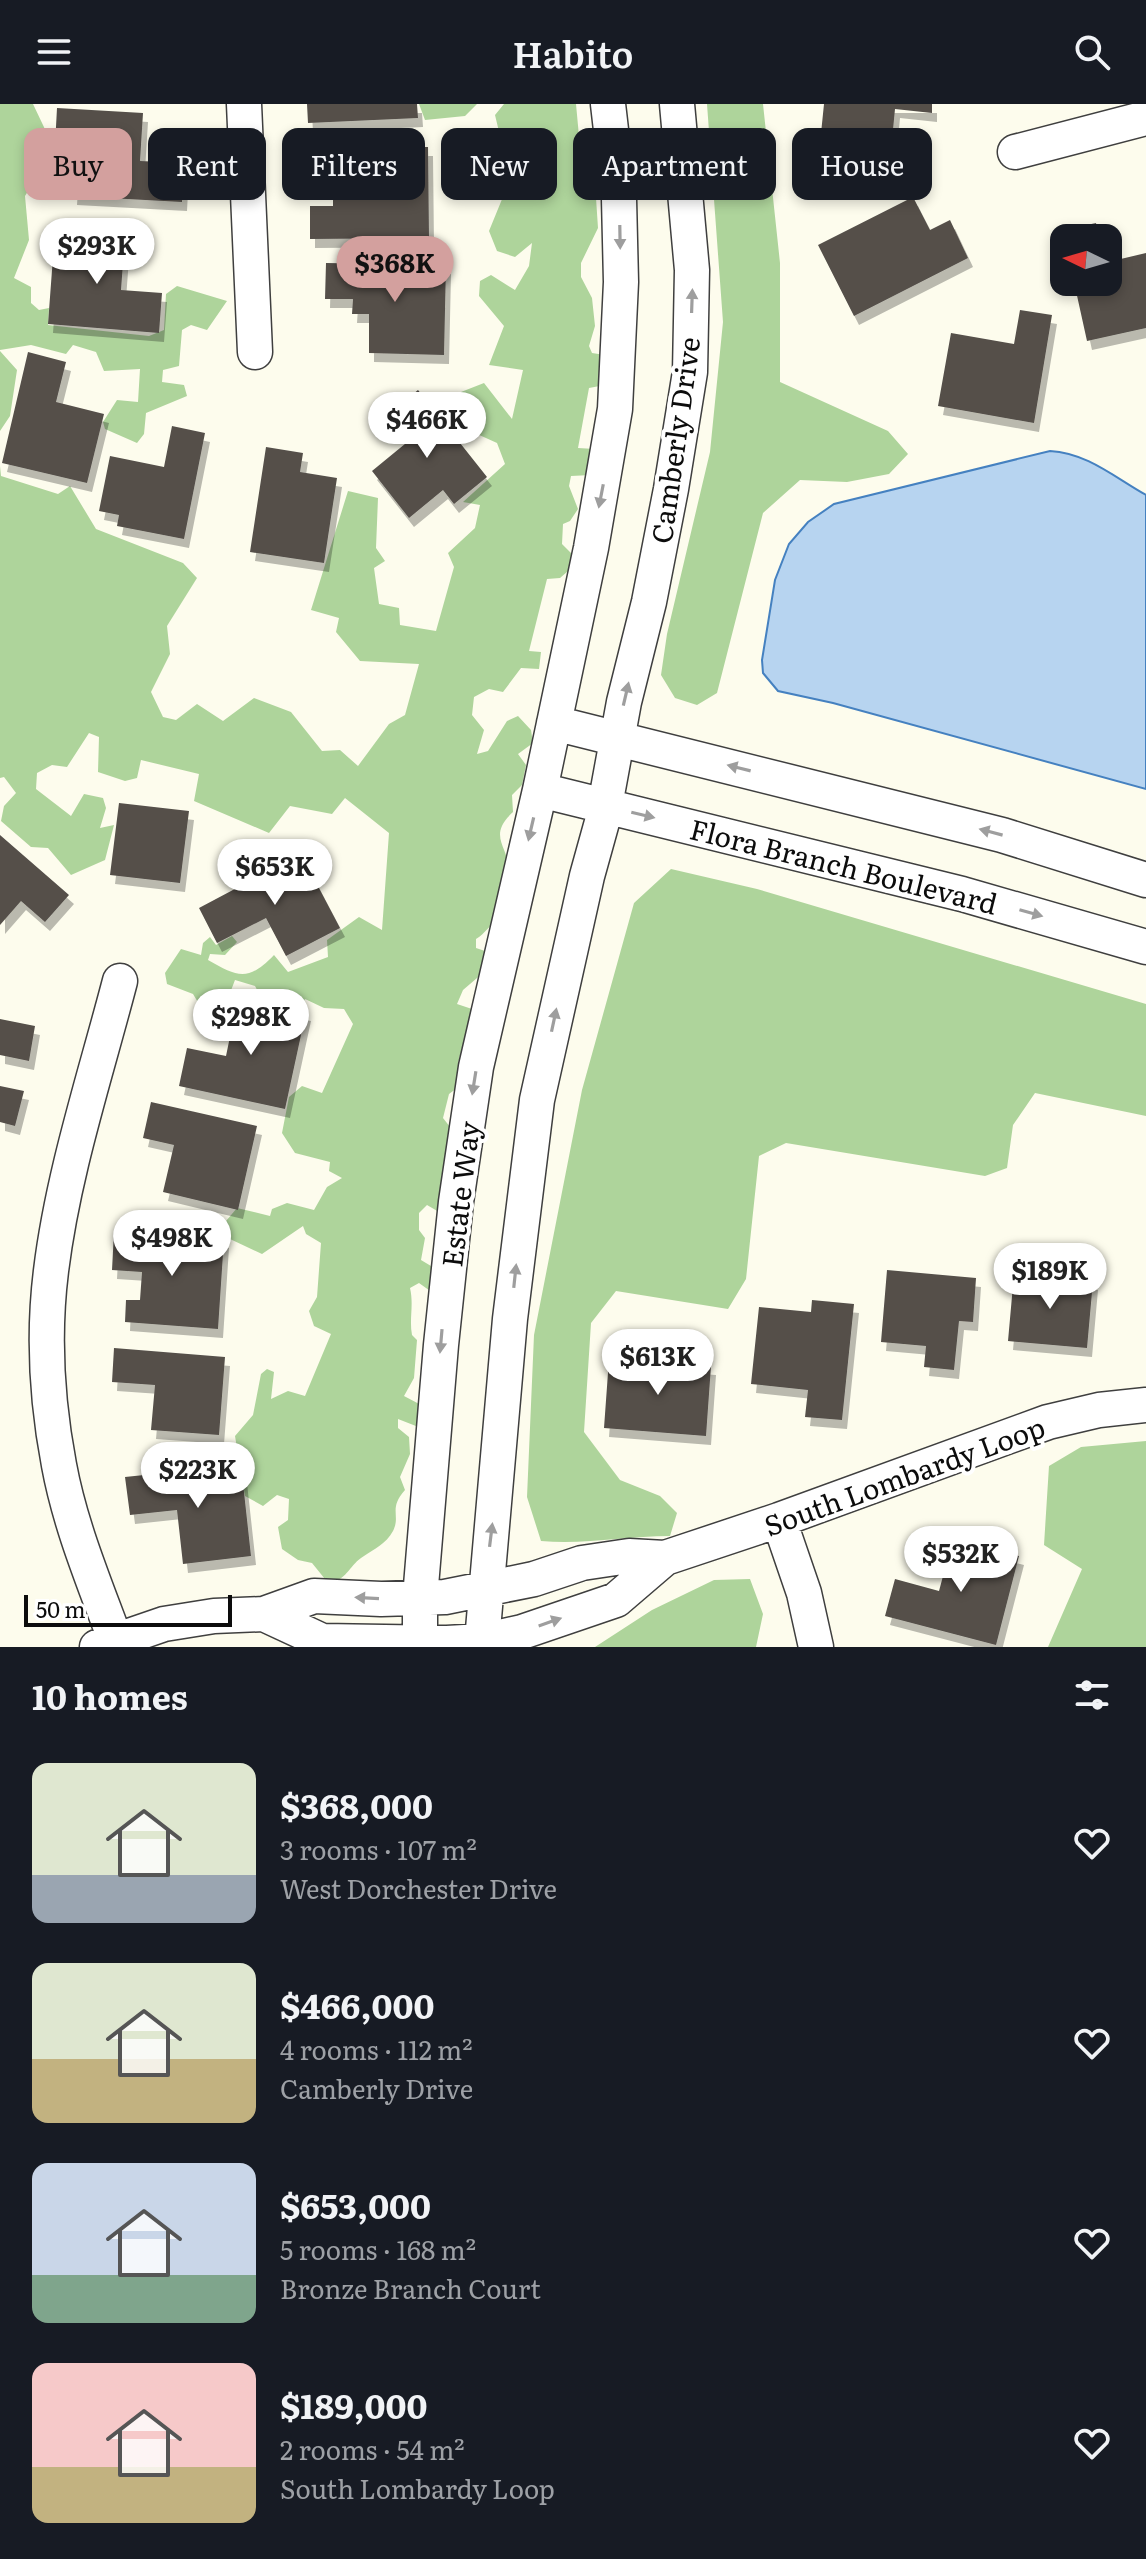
<!DOCTYPE html>
<html lang="en">
<head>
<meta charset="utf-8">
<style>
  body { margin:0; font-family:Literata,serif; background:#20242c; color:#f1f3f6; height:100vh; display:flex; flex-direction:column; font-size:30px; white-space:nowrap }
  * { box-sizing:border-box; margin:0 }
  p { font-size:26px; color:#9ea1a6 }
  .icon { flex:none; width:44px; height:44px; fill:none; stroke:currentColor; stroke-width:2; stroke-linecap:round; stroke-linejoin:round }
  .map { position:relative; height:1543px; overflow:hidden }
  .side { display:flex; flex-direction:column; background:#171b24; flex:1 }
  .side>* { flex:none }
  .top-card { position:absolute; left:24px; top:24px; width:1098px; height:72px; display:flex; gap:16px }
  .needle { width:52px; rotate:275deg }
  .controls { position:absolute; left:1050px; top:120px; display:grid; gap:16px }
  .controls a { display:grid; place-items:center; width:72px; height:72px; border-radius:16px; background:#171b24; box-shadow:0 4px 12px #0003; font-size:40px }
  .scale { position:absolute; left:24px; bottom:20px; width:208px; box-sizing:border-box; padding-left:8px; border:4px solid #0c0c0c; border-top:0; font-size:22px; line-height:28px; white-space:nowrap; color:#0c0c0c; -webkit-text-stroke:6px #fff; paint-order:stroke }
  .price { position:absolute; translate:-50% -68px; padding:0 18px; border-radius:28px; background:#fff; color:#222; font-size:26px; line-height:52px; filter:drop-shadow(0 2px 4px #0008) }
  .price::after { content:''; position:absolute; left:50%; top:48px; width:24px; height:18px; margin-left:-12px; background:inherit; clip-path:polygon(0 0,100% 0,50% 100%) }
  .price.on { background:#d3a09e; color:#111 }
  ul { padding:0; list-style:none }
  li { display:flex; align-items:center; gap:24px; height:200px; padding:0 32px }
  li span { display:grid; place-items:center; flex:none; width:224px; height:160px; border-radius:16px; color:#555 }
  li>.icon { margin-inline-start:auto }
  span .icon { width:96px; height:96px; fill:#fffc; stroke-width:1 }
  li b { font-size:34px }
  h2 { display:flex; justify-content:space-between; align-items:center; height:96px; padding:0 32px; font-size:34px }
  .pill { padding:0 28px; border-radius:16px; background:#171b24; box-shadow:0 4px 12px #0003; font-size:28px; line-height:72px }
  .pill.on { background:#d3a09e; color:#111 }
  header { display:flex; justify-content:space-between; align-items:center; height:104px; padding:0 32px; background:#171b24; font-size:36px; font-weight:600 }
  .map>svg:first-child { display:block }
  .forest { fill:#aed49b }
  .water { fill:#b7d4f0; stroke:#4581c0; stroke-width:2 }
  .building { fill:#544f4a; filter:url(#shadow) }
  .lines { fill:none; stroke-linecap:round; stroke-linejoin:round }
  .street-casing { stroke:#3f3f3f; stroke-width:37 }
  .street { stroke:#fff; stroke-width:34 }
  .oneway { fill:#9e9e9e }
  .labels { text-anchor:middle; dominant-baseline:central; stroke-width:8; stroke-linejoin:round; paint-order:stroke }
  .street-label { font-size:28px; fill:#0c0c0c; stroke:#fff }
</style>
</head>
<body>
<header><svg class="icon" aria-label="menu" viewBox="0 0 24 24"><path d="M4 6h16M4 12h16M4 18h16"/></svg>Habito<svg class="icon" aria-label="search" viewBox="0 0 24 24"><circle cx="10" cy="10" r="6"/><path d="M15 15l6 6"/></svg></header>
<div class="map">
<svg width="1146" height="1543" viewBox="0 0 1146 1543">
  <defs>
    <filter id="shadow"><feDropShadow dx="5" dy="9" stdDeviation="0" flood-color="#0004"/></filter>
  </defs>
  <rect width="100%" height="100%" fill="#fdfced"/>
  <path class="forest" d="M0 0H33L52 40 47 56 25 92 29 136 14 174 31 183V199L39 206 49 204 48 221 149 232 164 226 166 190 177 182 227 197 207 226 191 221 182 226 179 262 163 266 162 278 184 281 187 292 146 309 144 330 137 339 105 325 103 318 117 296 138 298 140 265 104 267 96 248 73 241 66 250 31 241 0 246Z
    M419 0H477L465 12 425 16Z
    M504 0H576L580 43 601 57 604 78 596 94 598 124 581 159V173L592 194 595 222 589 242 592 249 605 251V281L589 284 578 344 595 345 591 371 571 372 569 382 578 405 570 417 563 420 562 440 573 451 575 461 560 474 547 475 529 547 541 548 539 565 521 564 503 588 489 585 474 593 472 611 484 626 477 650 488 647 507 617 518 612 531 626 533 639 518 650 526 661 522 681 512 691 513 708C487 732 508 742 509 765 510 780 502 800 499 815 489 821 486 829 476 835V844L488 848 484 868 463 886 457 900 475 906 469 938 463 940 458 959 462 968 461 981 449 990 443 1014 454 1028 447 1062 443 1064 441 1076 445 1081 439 1108 427 1101 419 1109V1126L425 1134 421 1156 436 1165 433 1189 419 1179 410 1184C414 1201 409 1215 412 1231L417 1236 414 1274 404 1292 423 1302 421 1324 398 1315V1324L409 1333 410 1350 400 1373 405 1386C388 1405 401 1411 393 1427 386 1440 374 1445 364 1452 349 1461 350 1473 329 1480L312 1459 298 1456 282 1445 278 1423 288 1416 289 1395 277 1391 263 1402 245 1392 235 1332 253 1311 261 1270 267 1265 274 1268 271 1295 288 1287 305 1292 331 1230 314 1222 309 1207 317 1193 321 1139 306 1130 303 1122 262 1150 230 1135 226 1117 237 1104 270 1112 272 1105 287 1099 314 1106 327 1083 342 1074 329 1067 330 1058 295 1049 282 1029 289 993 302 982 322 989 353 920 344 905 324 904 305 895 300 906 263 897 255 882 235 876 230 889 236 896 227 907 220 901 199 900 193 890 167 880 165 869 181 845 201 851 203 839 210 833 216 841 232 832 237 838 225 851 210 850 208 856C238 873 248 878 274 851L288 868 328 853 327 836 359 813 382 826 389 729 345 694 332 710 290 702 269 729 194 697 199 670 141 656 137 674 125 677 98 668 99 633 89 629 67 663 52 661 37 669 36 685 71 712 84 690 103 694 106 704 100 724 114 721 105 756 71 771 48 744 31 743 1 717 4 702 16 689 4 673 0 674V362L1 372 58 390 70 382 96 425 183 459 197 474 167 522 170 550 151 588 163 613 176 616 197 600 223 617 254 594 291 608 322 647 340 646 358 662 389 620 405 611 419 560 360 557 336 528 339 514 311 506 348 387 378 394 376 444 385 457 374 464 379 500 399 504 400 521 436 527 454 463 448 449 475 424 480 401 463 398 505 360 497 339 466 325 456 307 461 288 484 279 512 315 523 266 489 261 504 222 479 192 480 177 491 171 515 186 529 162 532 139 515 153 497 147 489 127 507 83 526 75 518 42 501 36 495 11Z
    M707 0H763L780 159V278L888 327 908 350 889 370 847 378 800 376 763 409 717 589 697 601 675 594 661 571 667 530 710 348 723 218Z
    M0 247 17 266 10 312 0 327Z
    M671 765 757 785 1146 900V1012L1035 989 1013 1021 1007 1064 985 1072 786 1039 759 1052 746 1175 728 1205 616 1187 591 1219 584 1328 620 1376 660 1392 677 1409 670 1432C626 1432 584 1441 541 1437L527 1393 534 1231 582 986 634 799Z
    M1146 1337V1543H1048L1082 1465 1044 1441 1049 1362 1081 1343Z
    M750 1475 763 1510 756 1543H595L652 1506 714 1476Z"/>
  <path class="water" d="M1050 347C1087 349 1114 373 1146 391V685L833 599 778 587 763 569 762 556 775 476 789 440 808 418 834 400Z"/>
  <path class="building" d="M307 0H417L418 14 308 19Z
    M824 0H932V9L895 5 889 67 818 59Z
    M57 4 143 9 140 57 184 59 182 98 72 92 74 61 54 60Z
    M354 43H428L429 134 310 135V102H333V85H354Z
    M913 93 930 126 950 116 968 154 854 212 818 141Z
    M1096 119 1099 134H1065L1063 126Z
    M55 126 125 132 121 186 162 189 159 229 48 220Z
    M1146 149V224L1087 237 1074 178H1108V158Z
    M326 159 446 161 444 251 369 249V210H352L353 195H325Z
    M1020 206 1052 211 1034 319 938 302 951 229 1014 240Z
    M28 248 66 258 56 298 104 310 87 379 2 359Z
    M418 286 487 373 454 400 443 386 409 414 372 367 411 335 390 309Z
    M172 322 205 329 184 435 117 422 119 411 99 407 110 352 164 363Z
    M266 343 303 349 300 368 337 374 324 459 250 448Z
    M119 699 189 707 180 779 110 771Z
    M0 731 69 791 45 818 21 797 0 821Z
    M301 750 340 824 286 852 266 814 217 839 199 804Z
    M238 894 306 908 285 1005 179 982 187 944 226 952Z
    M0 915 35 922 29 957 0 951Z
    M0 982 24 987 15 1022 0 1018Z
    M151 998 257 1022 238 1106 163 1088 174 1041 143 1034Z
    M114 1128 224 1135 218 1225 125 1218 126 1196H140L142 1168 112 1166Z
    M887 1166 976 1174 973 1218 959 1217 954 1266 924 1263 926 1242 881 1238Z
    M1014 1170 1093 1177 1087 1244 1008 1237Z
    M812 1196 854 1200 842 1316 805 1313 808 1286 751 1280 759 1203 811 1208Z
    M114 1244 225 1253 219 1331 151 1326 155 1281 112 1278Z
    M609 1255 711 1262 706 1332 604 1324Z
    M241 1361 251 1452 183 1460 177 1406 130 1411 125 1373Z
    M953 1435 1019 1452 996 1541 885 1512 895 1475 939 1487Z"/>
  <g class="lines">
    <defs>
      <path id="street" d="M244 0 255 248
        M1015 48 1146 14
        M554 619 1002 731 1146 776
        M540 686 962 790 1146 843
        M779 1416 804 1489 816 1543
        M264 1510 322 1537 447 1539 482 1537 522 1528 616 1496 665 1454 779 1416 1048 1318 1099 1306 1146 1301
        M115 1535C94 1478 70 1421 59 1361 47 1298 43 1231 51 1167 63 1069 95 973 120 877
        M482 1537 510 1215 537 996 587 772 602 718 624 598 649 498 671 385 690 268 692 166 677 0
        M420 1539V1494L441 1241 456 1098 476 963 540 686 591 444 615 305 621 178 619 95 608 0
        M97 1543 164 1520 214 1512 264 1510 314 1492 381 1495 445 1493 534 1475 582 1459 629 1452 665 1454"/>
    </defs>
    <use href="#street" class="street-casing"/>
    <use href="#street" class="street"/>
  </g>
  <defs><path id="oneway-solid" d="M-6-.8H1V-3.2L6.5 0L1 3.2V.8H-6Z" transform="scale(2)"/></defs>
  <g class="oneway">
    <use href="#oneway-solid" transform="translate(620 133) rotate(89)"/>
    <use href="#oneway-solid" transform="translate(692 197) rotate(-88)"/>
    <use href="#oneway-solid" transform="translate(601 392) rotate(101)"/>
    <use href="#oneway-solid" transform="translate(626 590) rotate(-77)"/>
    <use href="#oneway-solid" transform="translate(739 664) rotate(-166)"/>
    <use href="#oneway-solid" transform="translate(643 711) rotate(13)"/>
    <use href="#oneway-solid" transform="translate(531 725) rotate(103)"/>
    <use href="#oneway-solid" transform="translate(991 728) rotate(-165)"/>
    <use href="#oneway-solid" transform="translate(1031 809) rotate(16)"/>
    <use href="#oneway-solid" transform="translate(554 916) rotate(-78)"/>
    <use href="#oneway-solid" transform="translate(474 979) rotate(99)"/>
    <use href="#oneway-solid" transform="translate(515 1172) rotate(-84)"/>
    <use href="#oneway-solid" transform="translate(441 1237) rotate(95)"/>
    <use href="#oneway-solid" transform="translate(491 1431) rotate(-83)"/>
    <use href="#oneway-solid" transform="translate(367 1494) rotate(-177)"/>
    <use href="#oneway-solid" transform="translate(550 1518) rotate(-19)"/>
  </g>
  <g class="labels">
    <g class="street-label">
      <text transform="translate(674 336) rotate(-82)">Camberly Drive</text>
      <text transform="translate(844 761) rotate(14)">Flora Branch Boulevard</text>
      <text transform="translate(459 1090) rotate(-83)">Estate Way</text>
      <text transform="translate(904 1371) rotate(-20)">South Lombardy Loop</text>
    </g>
  </g>
</svg>
<div class="controls">
<a><svg class="needle" viewBox="-14 -14 28 28"><path d="M0-13l5 13h-10z" fill="#e53935"/><path d="M0 13l5-13h-10z" fill="#9ea1a6"/></svg></a>
</div>
<div class="scale">50 m</div>
<b class="price" style="left:97px;top:182px">$293K</b>
<b class="price on" style="left:395px;top:200px">$368K</b>
<b class="price" style="left:427px;top:356px">$466K</b>
<b class="price" style="left:275px;top:803px">$653K</b>
<b class="price" style="left:251px;top:953px">$298K</b>
<b class="price" style="left:172px;top:1174px">$498K</b>
<b class="price" style="left:1050px;top:1207px">$189K</b>
<b class="price" style="left:658px;top:1293px">$613K</b>
<b class="price" style="left:198px;top:1406px">$223K</b>
<b class="price" style="left:961px;top:1490px">$532K</b>
<div class="top-card">
<a class="pill on">Buy</a>
<a class="pill">Rent</a>
<a class="pill">Filters</a>
<a class="pill">New</a>
<a class="pill">Apartment</a>
<a class="pill">House</a>
</div>
</div>
<section class="side">
<h2>10 homes<svg class="icon" aria-label="filters" viewBox="0 0 24 24"><path d="M4 7h16M4 17h16"/><circle cx="9" cy="7" r="2"/><circle cx="15" cy="17" r="2"/></svg></h2>
<ul>
<li><span style="background:linear-gradient(#dfe7d0 70%,#9aa5b1 0)"><svg class="icon" aria-label="home" viewBox="0 0 24 24"><path d="M3 11l9-7 9 7M6 9v11h12V9"/></svg></span><div><b>$368,000</b><p>3 rooms · 107 m²</p><p>West Dorchester Drive</p></div><svg class="icon" aria-label="heart" viewBox="0 0 24 24"><path d="M12 20l-8-8c-3-5 5-10 8-4 3-6 11-1 8 4z"/></svg></li>
<li><span style="background:linear-gradient(#dfe7d0 60%,#c2b280 0)"><svg class="icon" aria-label="home" viewBox="0 0 24 24"><path d="M3 11l9-7 9 7M6 9v11h12V9"/></svg></span><div><b>$466,000</b><p>4 rooms · 112 m²</p><p>Camberly Drive</p></div><svg class="icon" aria-label="heart" viewBox="0 0 24 24"><path d="M12 20l-8-8c-3-5 5-10 8-4 3-6 11-1 8 4z"/></svg></li>
<li><span style="background:linear-gradient(#c9d6e8 70%,#7fa58c 0)"><svg class="icon" aria-label="home" viewBox="0 0 24 24"><path d="M3 11l9-7 9 7M6 9v11h12V9"/></svg></span><div><b>$653,000</b><p>5 rooms · 168 m²</p><p>Bronze Branch Court</p></div><svg class="icon" aria-label="heart" viewBox="0 0 24 24"><path d="M12 20l-8-8c-3-5 5-10 8-4 3-6 11-1 8 4z"/></svg></li>
<li><span style="background:linear-gradient(#f6c9c9 65%,#c2b280 0)"><svg class="icon" aria-label="home" viewBox="0 0 24 24"><path d="M3 11l9-7 9 7M6 9v11h12V9"/></svg></span><div><b>$189,000</b><p>2 rooms · 54 m²</p><p>South Lombardy Loop</p></div><svg class="icon" aria-label="heart" viewBox="0 0 24 24"><path d="M12 20l-8-8c-3-5 5-10 8-4 3-6 11-1 8 4z"/></svg></li>
</ul>
</section>
</body>
</html>
